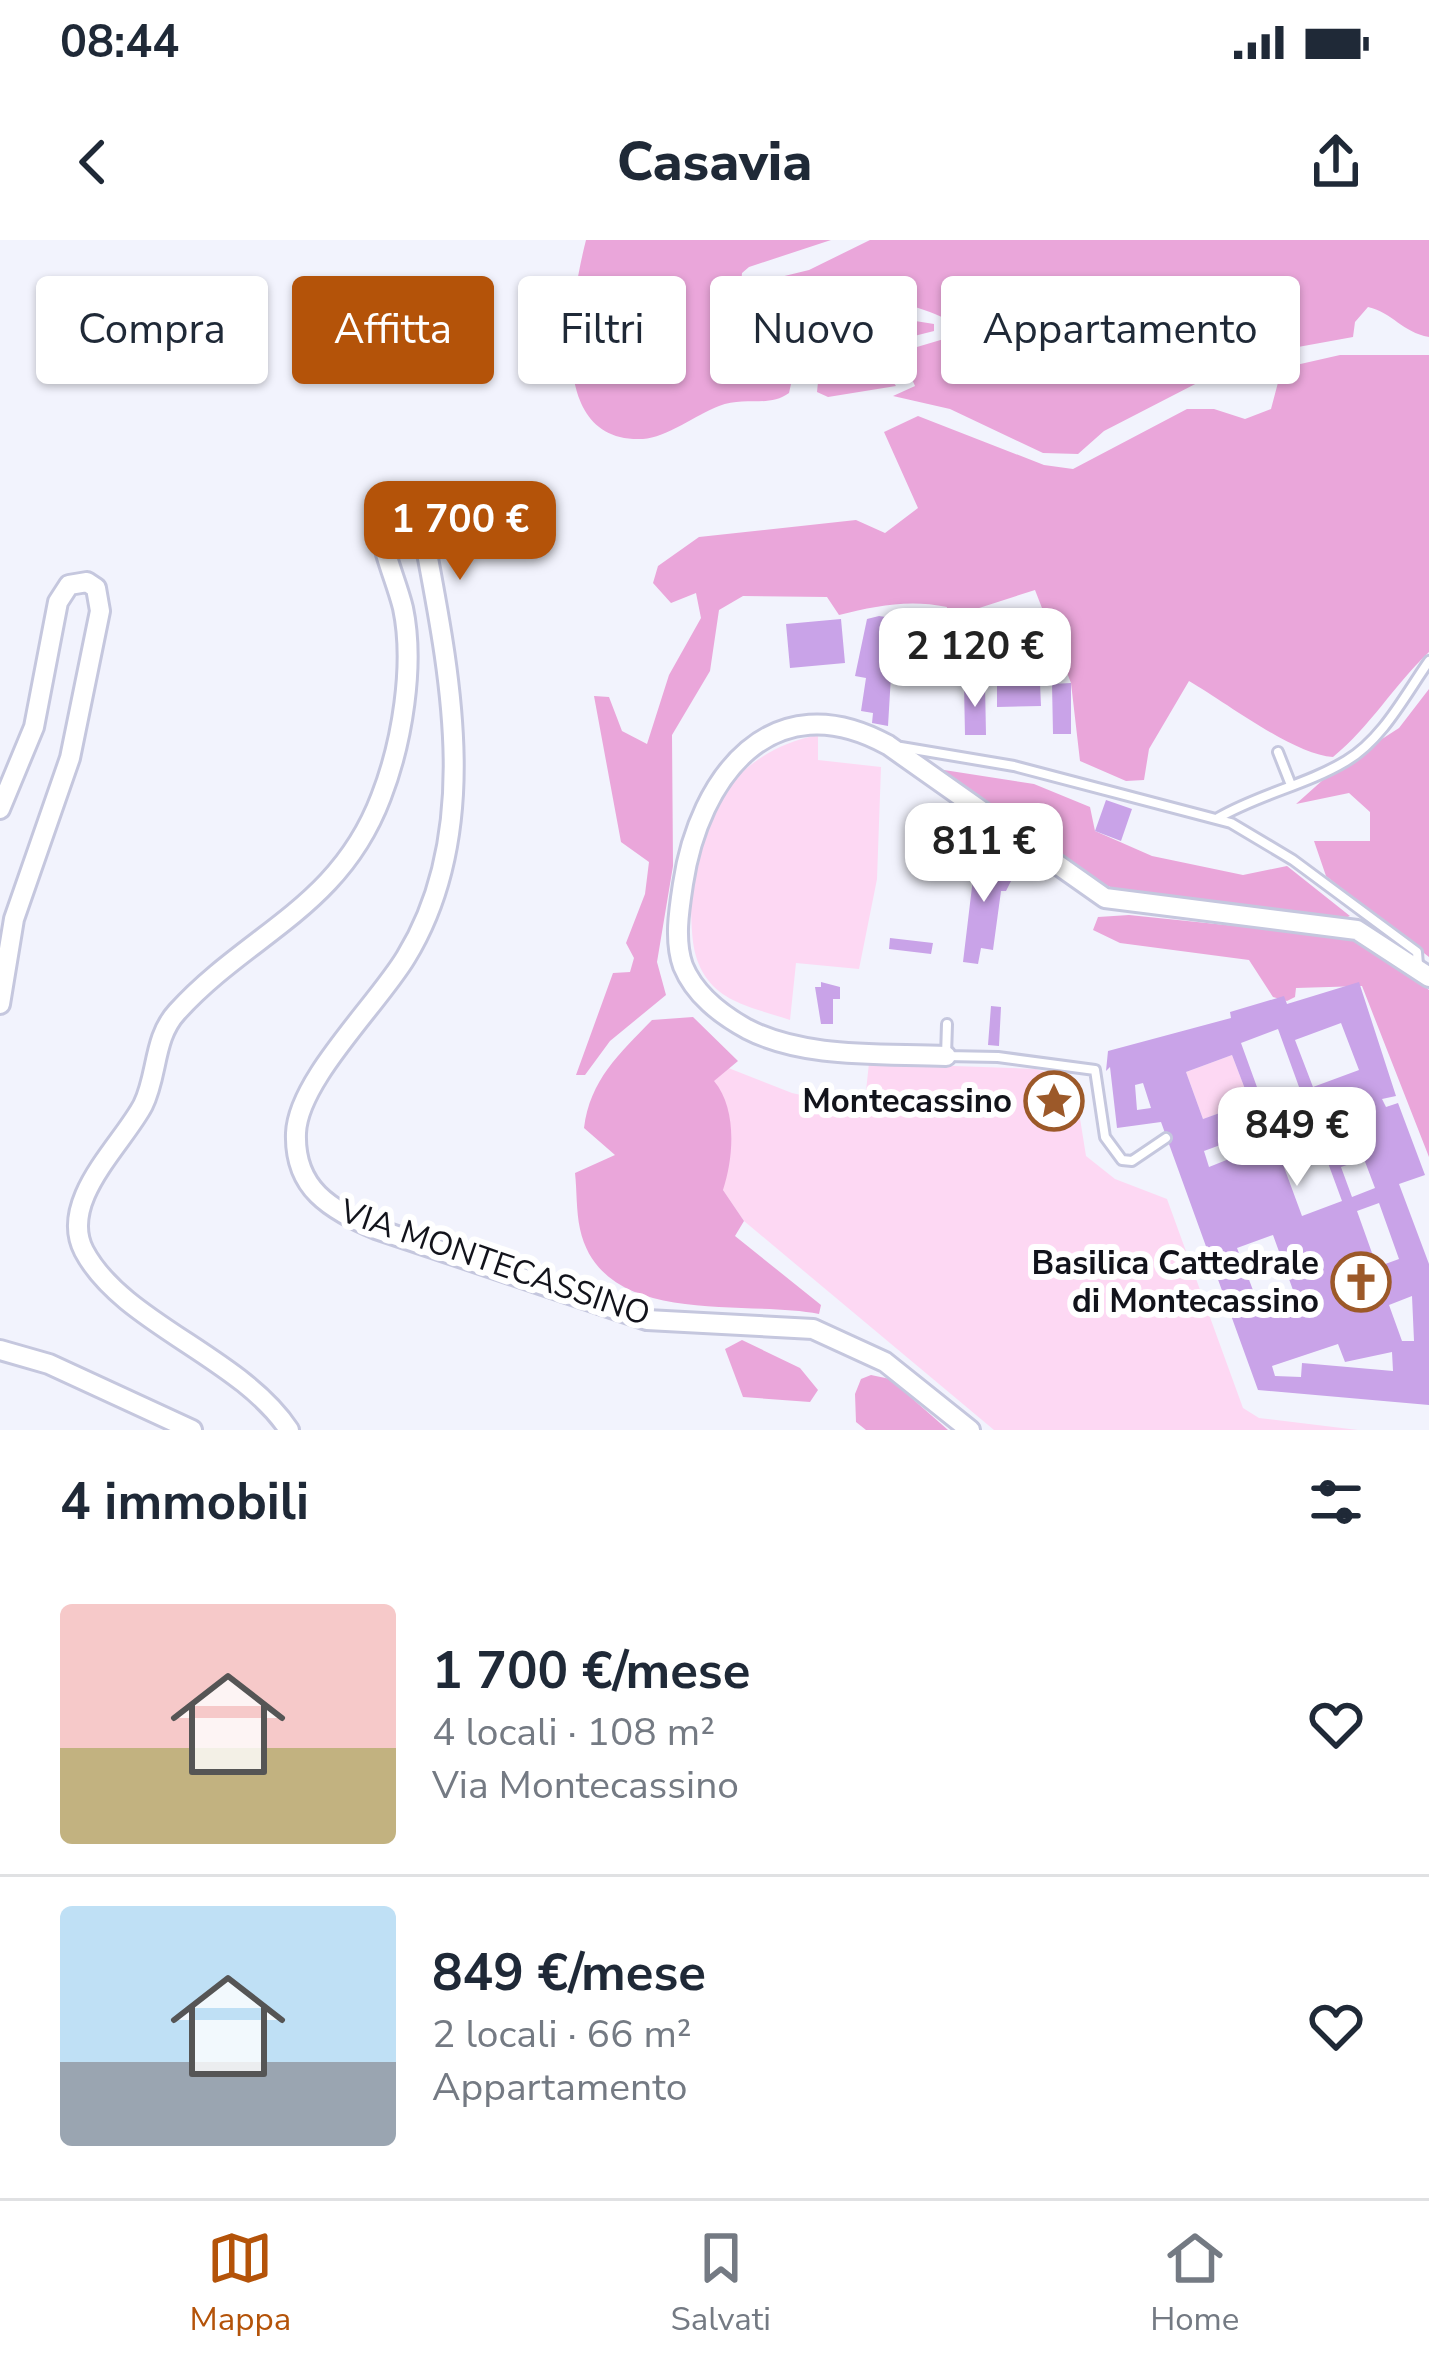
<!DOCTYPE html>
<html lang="it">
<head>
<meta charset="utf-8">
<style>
  body { margin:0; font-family:"Nunito Sans",sans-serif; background:#f6f6f7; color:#1f2937; height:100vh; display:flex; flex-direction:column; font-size:45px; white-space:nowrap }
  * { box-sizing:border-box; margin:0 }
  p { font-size:39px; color:#747a83 }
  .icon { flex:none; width:66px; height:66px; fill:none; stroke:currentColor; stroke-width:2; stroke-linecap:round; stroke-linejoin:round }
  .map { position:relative; height:1190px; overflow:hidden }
  .panel { display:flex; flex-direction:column; background:#fff; flex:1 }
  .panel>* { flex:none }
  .top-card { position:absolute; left:36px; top:36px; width:1359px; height:108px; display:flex; gap:24px }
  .price { position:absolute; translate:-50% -102px; padding:0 27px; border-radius:24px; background:#fff; color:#222; font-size:39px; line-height:78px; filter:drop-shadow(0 3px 6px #0008) }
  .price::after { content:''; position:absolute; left:50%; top:72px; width:36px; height:27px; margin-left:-18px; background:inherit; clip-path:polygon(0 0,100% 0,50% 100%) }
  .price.on { background:#b45309; color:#fff }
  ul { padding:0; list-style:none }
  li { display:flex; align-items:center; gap:36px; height:300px; padding:0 60px }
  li+li { border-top:3px solid #e0e1e3 }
  li span { display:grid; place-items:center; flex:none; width:336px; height:240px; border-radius:12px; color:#555 }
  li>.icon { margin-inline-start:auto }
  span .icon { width:144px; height:144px; fill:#fffc; stroke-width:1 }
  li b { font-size:51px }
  h2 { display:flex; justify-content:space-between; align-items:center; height:144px; padding:0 60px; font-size:51px }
  .tag { padding:0 42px; border-radius:12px; background:#fff; box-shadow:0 3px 9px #0004; font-size:42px; line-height:108px }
  .tag.on { background:#b45309; color:#fff }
  .status { display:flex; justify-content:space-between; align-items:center; height:84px; padding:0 60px; background:#fff; direction:ltr }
  .status svg { height:33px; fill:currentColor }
  header { display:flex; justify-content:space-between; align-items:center; height:156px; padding:0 60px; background:#fff; font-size:54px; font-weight:800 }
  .menu { display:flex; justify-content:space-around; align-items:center; height:168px; border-top:3px solid #e0e1e3; background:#fff; font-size:33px; color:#747a83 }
  .menu a { display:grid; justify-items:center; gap:6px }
  .menu .on { color:#b45309 }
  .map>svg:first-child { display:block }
  .green { fill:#fdd8f3 }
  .forest { fill:#eaa6da }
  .building { fill:#c9a3e8; fill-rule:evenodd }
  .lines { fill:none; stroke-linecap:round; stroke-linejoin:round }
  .service-casing { stroke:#c5c7de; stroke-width:14 }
  .tertiary-casing { stroke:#c5c7de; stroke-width:24 }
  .service { stroke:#fff; stroke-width:8 }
  .tertiary { stroke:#fff; stroke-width:18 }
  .labels { text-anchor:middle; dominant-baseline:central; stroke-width:12; stroke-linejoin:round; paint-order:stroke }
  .poi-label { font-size:33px; font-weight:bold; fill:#12131b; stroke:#fff; text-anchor:end }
  .street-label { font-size:33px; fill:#12131b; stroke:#fff }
</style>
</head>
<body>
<div class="status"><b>08:44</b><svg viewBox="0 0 49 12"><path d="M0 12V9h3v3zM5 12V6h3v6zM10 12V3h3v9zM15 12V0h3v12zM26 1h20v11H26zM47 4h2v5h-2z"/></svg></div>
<header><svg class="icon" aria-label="back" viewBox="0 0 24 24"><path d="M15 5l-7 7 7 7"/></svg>Casavia<svg class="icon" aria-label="share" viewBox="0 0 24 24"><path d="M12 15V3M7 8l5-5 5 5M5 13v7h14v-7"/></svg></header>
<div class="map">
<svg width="1429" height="1190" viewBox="0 0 1429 1190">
  <rect width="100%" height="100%" fill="#f2f3fd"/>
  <path class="green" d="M818 495V520L881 527 877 639 859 729 796 723 790 780C762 770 727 765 708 740 692 719 692 696 691 670 689 584 731 512 818 495Z
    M1232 815 1250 862 1203 879 1186 832Z
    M708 820 792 853 846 865 866 851 869 823 1036 829 1074 841 1086 916 1115 939 1167 959 1243 1168 1259 1178 1358 1190H994L744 981 723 950Z"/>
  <path class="forest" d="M586 0H831L749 27 742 33 741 46 752 55 934 84V91L795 126 789 153C769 168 744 156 719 166 697 174 666 198 643 199 543 204 572 56 586 0Z
    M870 0H1429V97C1402 92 1393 73 1368 67L1355 82 1353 97 1276 111 1249 93 1235 96 1203 140 1104 191 1078 214 1043 213 950 169 893 156 915 146 911 137 853 126 954 96 957 86C901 46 820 69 760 42L809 30Z
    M1340 115H1429V412C1393 446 1371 486 1333 517 1294 515 1227 463 1189 441L1149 509 1144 540 1126 541 1080 521 1071 443 1035 350 976 369 966 392 955 397 945 385 947 367C908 359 876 366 839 375L827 357 743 356 719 370 710 431 672 495 673 626 657 722 666 755 610 801 585 835H576L613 733 630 732 634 718 626 703 645 654 649 622 621 602 594 456 609 457 622 491 647 504 669 435 701 378 696 353 671 363 653 343 658 326 699 297 856 280 885 293 918 268 884 192 918 176 1044 225 1073 229 1187 169H1214L1245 179 1271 169 1280 135 1296 125Z
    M832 136 891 139 896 146 828 157 817 152 818 142Z
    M1429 449V717L1326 636 1314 601H1370V572L1349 553 1296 564 1334 530 1399 488Z
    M944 530 1034 544 1090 567 1095 591 1152 616 1243 635 1287 626 1350 676 1338 681 1133 657 1092 639 940 535Z
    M1129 675 1343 697C1377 707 1404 725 1429 750V917L1362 746 1296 748 1295 757 1287 761 1273 757 1249 720 1120 703 1093 690 1098 677Z
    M693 777 738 821 714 841C737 868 734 917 723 950L744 981 735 996 821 1065 819 1074C745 1059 602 1089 580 989 576 971 577 951 575 933L615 915 584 888C590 840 619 814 652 780Z
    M742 1100 800 1128 818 1150 810 1162 743 1157 725 1109Z
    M871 1135 890 1139 948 1190H866L856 1182 855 1154 861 1139Z"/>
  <path class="building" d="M879 376 892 378 886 418 892 419 888 486 872 483 873 473 861 471 866 438 855 436 867 379Z
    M841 379 845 423 790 428 786 384Z
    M1040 443 1041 466 997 467V444Z
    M1071 443V494H1053L1052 444Z
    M985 444 986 495H965L964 445Z
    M1106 560 1132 569 1121 601 1095 591Z
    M977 605 999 621V630L1009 631 1011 641 1006 651H1001L993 710 981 708 978 724 963 722Z
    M890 698 933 703 931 714 889 709Z
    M821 742 840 747V759H833V784H821L815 747H821Z
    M1359 742 1396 856 1382 859 1386 867 1398 863 1425 935 1399 944 1429 1024V1165L1258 1150 1161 882 1117 888 1110 827 1106 831 1108 811 1231 778 1230 772 1284 756 1287 764ZM1341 783 1359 830 1313 847 1295 800ZM1278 789 1311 880 1274 894 1241 803ZM1232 815 1250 862 1203 879 1186 832ZM1143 843 1151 868 1137 870 1135 845ZM1369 879 1374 893 1334 908 1328 894ZM1223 904 1229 919 1209 927 1204 911ZM1321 904 1342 961 1302 976 1281 919ZM1364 919 1375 948 1352 957 1341 927ZM1379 963 1399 1019 1377 1027 1357 971ZM1273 995 1297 1061 1262 1074 1237 1008ZM1412 1056 1414 1101H1402L1389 1065ZM1338 1104 1345 1122 1392 1112 1393 1131 1302 1123 1301 1137 1275 1136 1272 1126Z
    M991 766 1001 767 999 806 988 805Z"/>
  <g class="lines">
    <defs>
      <path id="service" d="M901 507 1014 526 1231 583 1293 620 1417 712 1418 725
        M1278 512 1291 545
        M1218 578C1259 554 1306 545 1346 521 1383 499 1405 455 1429 421
        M947 784 946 816 998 817 1095 830 1105 897 1122 920 1132 921 1166 898"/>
      <path id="tertiary" d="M0 569 34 487 58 362 69 345 87 342 96 348 100 371 70 518 14 679 0 764
        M946 816C882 813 805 819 747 789 720 774 695 755 683 726 674 701 679 670 683 644 699 537 772 441 888 505L1105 658 1357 690 1429 737
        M0 1110 49 1124 192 1190
        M289 1190C241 1117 122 1083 84 1011 58 961 122 905 143 865 158 835 153 798 177 772 249 693 339 668 381 557 402 503 415 425 403 368 396 339 381 310 380 280L383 270 403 261 413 265 421 281C447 422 486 586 406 717 378 764 298 840 296 893 294 949 330 969 376 989L647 1080 813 1089 885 1122 970 1190"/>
    </defs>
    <use href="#service" class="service-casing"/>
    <use href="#tertiary" class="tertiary-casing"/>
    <use href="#service" class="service"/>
    <use href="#tertiary" class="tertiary"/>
  </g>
  <defs>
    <symbol id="sight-ring" viewBox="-11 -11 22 22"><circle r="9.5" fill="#fff" stroke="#9c5929" stroke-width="1.5"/><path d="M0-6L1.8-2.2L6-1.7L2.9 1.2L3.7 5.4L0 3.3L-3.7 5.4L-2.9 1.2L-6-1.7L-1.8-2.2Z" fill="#9c5929"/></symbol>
    <symbol id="church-ring" viewBox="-11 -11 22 22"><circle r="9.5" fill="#fff" stroke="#9c5929" stroke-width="1.5"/><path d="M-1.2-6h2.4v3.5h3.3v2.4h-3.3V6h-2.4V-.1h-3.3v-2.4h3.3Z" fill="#9c5929"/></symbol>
  </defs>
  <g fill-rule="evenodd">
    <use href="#sight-ring" x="1021" y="828" width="66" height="66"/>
    <use href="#church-ring" x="1328" y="1009" width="66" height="66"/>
  </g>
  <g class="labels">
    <g class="poi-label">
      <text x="1012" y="861">Montecassino</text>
      <text x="1319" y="1023">Basilica Cattedrale<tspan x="1319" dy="38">di Montecassino</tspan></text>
    </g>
    <g class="street-label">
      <text transform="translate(495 1023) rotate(19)">VIA MONTECASSINO</text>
    </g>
  </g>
</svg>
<b class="price on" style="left:460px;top:343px">1 700 €</b>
<b class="price" style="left:975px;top:470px">2 120 €</b>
<b class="price" style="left:984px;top:665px">811 €</b>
<b class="price" style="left:1297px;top:949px">849 €</b>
<div class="top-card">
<a class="tag">Compra</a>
<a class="tag on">Affitta</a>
<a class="tag">Filtri</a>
<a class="tag">Nuovo</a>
<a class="tag">Appartamento</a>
</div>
</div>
<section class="panel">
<h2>4 immobili<svg class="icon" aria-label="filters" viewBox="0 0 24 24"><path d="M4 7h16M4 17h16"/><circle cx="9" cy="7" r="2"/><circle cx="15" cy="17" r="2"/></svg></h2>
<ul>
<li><span style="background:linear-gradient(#f6c9c9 60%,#c2b280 0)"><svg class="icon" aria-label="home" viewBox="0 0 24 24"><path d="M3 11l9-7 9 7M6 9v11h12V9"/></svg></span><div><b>1 700 €/mese</b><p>4 locali · 108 m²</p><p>Via Montecassino</p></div><svg class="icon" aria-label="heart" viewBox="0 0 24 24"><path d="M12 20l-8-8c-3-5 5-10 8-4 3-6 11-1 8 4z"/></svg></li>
<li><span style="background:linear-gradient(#bfe0f5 65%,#9aa5b1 0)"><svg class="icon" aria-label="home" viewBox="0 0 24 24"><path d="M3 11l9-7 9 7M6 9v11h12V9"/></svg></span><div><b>849 €/mese</b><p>2 locali · 66 m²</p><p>Appartamento</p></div><svg class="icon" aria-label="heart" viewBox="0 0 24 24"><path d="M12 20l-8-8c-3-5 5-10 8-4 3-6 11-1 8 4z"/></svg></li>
</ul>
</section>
<nav class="menu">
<a class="on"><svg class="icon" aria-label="map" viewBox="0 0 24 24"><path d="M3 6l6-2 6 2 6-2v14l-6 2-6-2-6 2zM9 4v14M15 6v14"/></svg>Mappa</a>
<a><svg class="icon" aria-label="saved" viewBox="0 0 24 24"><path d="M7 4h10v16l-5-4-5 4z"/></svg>Salvati</a>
<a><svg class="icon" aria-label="home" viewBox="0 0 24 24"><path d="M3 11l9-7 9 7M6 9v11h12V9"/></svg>Home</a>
</nav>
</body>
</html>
